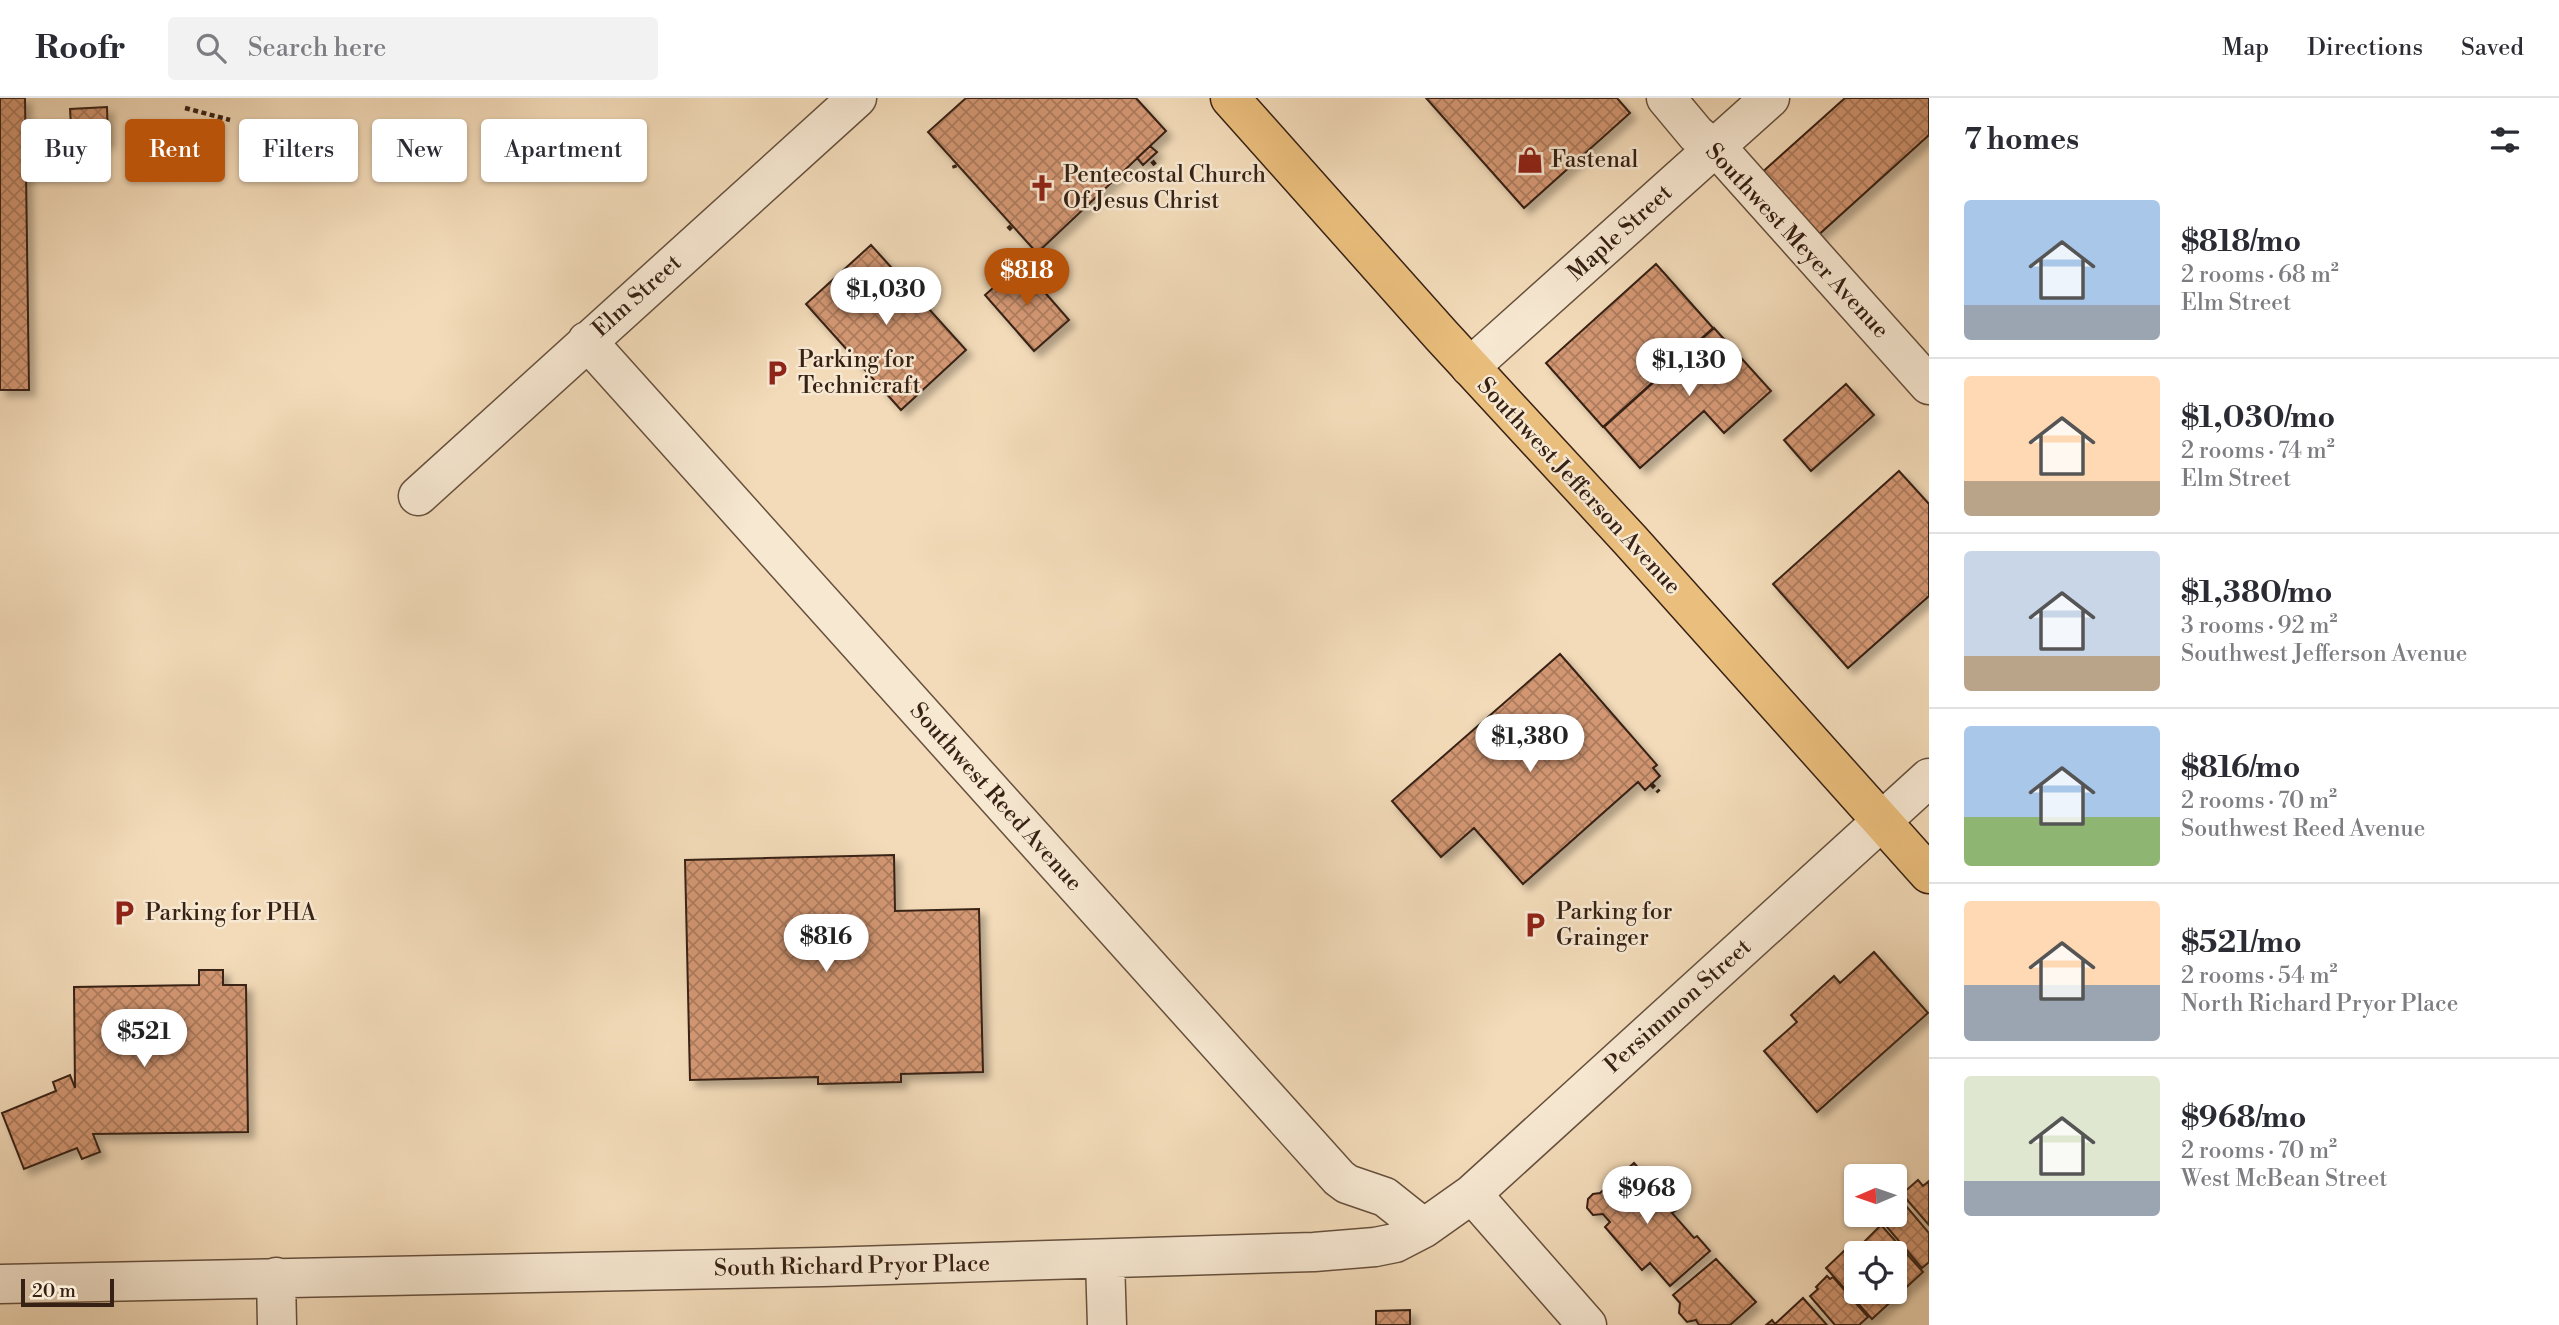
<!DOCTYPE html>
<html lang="en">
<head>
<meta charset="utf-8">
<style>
  body { margin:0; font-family:"Libre Bodoni",serif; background:#f2f2f3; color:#2b2b33; height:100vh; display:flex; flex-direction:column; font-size:26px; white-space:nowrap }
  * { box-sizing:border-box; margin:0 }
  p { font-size:23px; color:#7c7c81 }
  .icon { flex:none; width:38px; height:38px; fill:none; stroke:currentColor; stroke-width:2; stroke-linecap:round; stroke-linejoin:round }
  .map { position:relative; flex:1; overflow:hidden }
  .panel { display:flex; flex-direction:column; background:#fff; width:630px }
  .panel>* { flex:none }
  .guide { position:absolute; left:21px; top:21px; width:665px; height:63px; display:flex; gap:14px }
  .needle { width:46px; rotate:268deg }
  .buttons { position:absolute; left:1844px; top:1066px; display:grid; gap:14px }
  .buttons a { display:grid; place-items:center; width:63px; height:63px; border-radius:7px; background:#fff; box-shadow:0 2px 5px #0004; font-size:35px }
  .scale { position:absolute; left:21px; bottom:18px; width:93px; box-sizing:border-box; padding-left:7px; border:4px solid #372114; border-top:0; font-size:19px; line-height:24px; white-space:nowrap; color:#372114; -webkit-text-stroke:5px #f7e8d2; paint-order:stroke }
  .price { position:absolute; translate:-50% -60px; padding:0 16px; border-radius:24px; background:#fff; color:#222; font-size:23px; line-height:46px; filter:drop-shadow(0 2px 4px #0008) }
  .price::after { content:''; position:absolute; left:50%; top:42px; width:21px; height:16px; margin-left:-10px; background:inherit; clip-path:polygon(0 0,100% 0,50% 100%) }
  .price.selected { background:#b45309; color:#fff }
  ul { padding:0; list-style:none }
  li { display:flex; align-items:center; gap:21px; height:175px; padding:0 35px }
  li+li { border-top:2px solid #e1e1e2 }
  li span { display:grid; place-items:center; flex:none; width:196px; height:140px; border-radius:7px; color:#555 }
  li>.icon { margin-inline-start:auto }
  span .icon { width:84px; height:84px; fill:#fffc; stroke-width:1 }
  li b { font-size:30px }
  h2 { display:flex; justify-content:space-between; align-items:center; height:84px; padding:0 35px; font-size:30px }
  .pill { padding:0 24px; border-radius:7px; background:#fff; box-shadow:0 2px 5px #0004; font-size:24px; line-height:63px }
  .pill.selected { background:#b45309; color:#fff }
  header { display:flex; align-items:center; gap:42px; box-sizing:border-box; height:98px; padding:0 35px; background:#fff; border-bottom:2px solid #e1e1e2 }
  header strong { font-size:33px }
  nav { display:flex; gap:38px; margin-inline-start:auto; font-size:24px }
  .search { width:490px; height:63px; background:#f2f2f3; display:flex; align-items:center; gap:18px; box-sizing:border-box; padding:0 24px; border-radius:7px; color:#7c7c81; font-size:26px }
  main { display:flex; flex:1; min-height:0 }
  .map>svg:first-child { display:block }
  .building { fill:url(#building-cross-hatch); stroke:#372114; stroke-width:2; fill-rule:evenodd; filter:url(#shadow) }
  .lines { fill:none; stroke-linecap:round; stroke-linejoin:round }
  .minor-casing { stroke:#66503d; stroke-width:41 }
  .major-casing { stroke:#372114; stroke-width:41 }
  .path { stroke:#372114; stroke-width:4.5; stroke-dasharray:5 3.5; stroke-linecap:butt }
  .minor { stroke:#f7e8d2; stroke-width:38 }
  .major { stroke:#eabe7c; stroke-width:38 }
  .labels { text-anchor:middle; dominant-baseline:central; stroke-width:5; stroke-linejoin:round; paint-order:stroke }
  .poi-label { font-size:23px; fill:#372114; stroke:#f7e8d2; text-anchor:start }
  .street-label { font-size:23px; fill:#372114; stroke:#f7e8d2 }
</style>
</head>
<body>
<header>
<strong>Roofr</strong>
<div class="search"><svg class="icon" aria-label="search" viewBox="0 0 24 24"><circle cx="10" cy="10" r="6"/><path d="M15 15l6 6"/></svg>Search here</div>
<nav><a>Map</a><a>Directions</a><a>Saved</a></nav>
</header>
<main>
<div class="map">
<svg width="1929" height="1227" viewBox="0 0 1929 1227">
  <defs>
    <pattern id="building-cross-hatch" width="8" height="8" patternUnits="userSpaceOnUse" patternTransform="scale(1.75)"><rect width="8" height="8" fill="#d39773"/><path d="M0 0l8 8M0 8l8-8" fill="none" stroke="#ac7b5d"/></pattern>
    <filter id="shadow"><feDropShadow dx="6" dy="6" stdDeviation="3.5" flood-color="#0004"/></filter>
  </defs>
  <rect width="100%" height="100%" fill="#f3dbb9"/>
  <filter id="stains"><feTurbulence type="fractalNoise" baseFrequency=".00286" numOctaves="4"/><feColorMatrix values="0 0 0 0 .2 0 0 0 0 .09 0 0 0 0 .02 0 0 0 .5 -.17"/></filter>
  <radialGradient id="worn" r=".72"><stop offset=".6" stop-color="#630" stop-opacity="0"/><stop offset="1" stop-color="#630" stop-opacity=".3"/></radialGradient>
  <path class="building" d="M0 0H25L29 292H0Z
    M966 0H1136L1166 33 1037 155 928 34Z
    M1426 0H1617L1630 15 1524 110Z
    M1845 0H1929V37L1815 140 1759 77Z
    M107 9 108 44 72 46 70 11Z
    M1150 48 1157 54 1143 67 1137 60Z
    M871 147 966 252 901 312 806 206Z
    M1020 166 1069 222 1034 253 985 197Z
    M1656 166 1713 230 1603 329 1546 265Z
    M1714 230 1771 293 1724 335 1704 313 1640 370 1604 329Z
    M1846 286 1874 317 1811 373 1784 342Z
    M1899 373 1929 406V498L1848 570 1773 486Z
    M1560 556 1657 667 1653 670 1660 678 1645 692 1638 684 1523 786 1474 730 1441 759 1392 703Z
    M894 757 895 813 979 811 983 974 901 976V984L818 986V979L690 982 685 762Z
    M1874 854 1928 915 1817 1014 1764 953 1797 924 1791 917 1834 878 1840 885Z
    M199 872H223V887H246L248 1034 93 1036 100 1054 82 1061 77 1050 24 1071 2 1015 56 993 53 984 70 977 75 990 74 889 199 887Z
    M1634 1065 1676 1112 1672 1115 1694 1140 1697 1138 1710 1153 1670 1188 1650 1165 1642 1172 1605 1129 1610 1124 1603 1116 1593 1117 1587 1110 1588 1101 1593 1096 1600 1095Z
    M1918 1082 1923 1088 1929 1083V1127L1902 1096Z
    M1906 1108 1929 1135V1164L1922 1170 1887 1129 1895 1122 1893 1119Z
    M1881 1127 1923 1174 1872 1221 1826 1170 1844 1153 1849 1159ZM1857 1155H1895V1194H1857Z
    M1716 1161 1756 1204 1730 1227H1699L1696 1222 1687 1224 1679 1215 1680 1205 1673 1197Z
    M1827 1178 1830 1181 1833 1179 1868 1219 1859 1227H1835L1810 1198 1818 1191 1816 1189Z
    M1803 1200 1827 1227H1766L1772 1222 1775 1226Z
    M1410 1212V1227H1376V1213Z"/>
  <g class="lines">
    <defs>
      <path id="minor" d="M1666 0 1696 36 1727 61 1929 287
        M587 243 1339 1080 1347 1086 1385 1099 1424 1130
        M1470 269 1770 0
        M418 398 857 0
        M1472 1096 1587 1227
        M1105 1162 1107 1227
        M276 1179 277 1227
        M0 1186 823 1169 1314 1154 1375 1149 1395 1145 1424 1130 1472 1096 1929 680"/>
      <path id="major" d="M1230 0 1441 237 1631 443 1929 776"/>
    </defs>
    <use href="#minor" class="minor-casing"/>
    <use href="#major" class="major-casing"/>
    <path class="path" d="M185 10 230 22
      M1152 63 1156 68
      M954 67 955 70
      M1008 128 1012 132
      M1651 686 1659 694"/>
    <use href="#minor" class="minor"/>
    <use href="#major" class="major"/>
  </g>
  <defs>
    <symbol id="shop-bare" viewBox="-9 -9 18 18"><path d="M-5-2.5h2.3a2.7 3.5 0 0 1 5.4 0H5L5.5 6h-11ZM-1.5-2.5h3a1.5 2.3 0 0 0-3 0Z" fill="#8f2418" stroke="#f7e8d2" stroke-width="2.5" paint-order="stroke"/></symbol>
    <symbol id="church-bare" viewBox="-9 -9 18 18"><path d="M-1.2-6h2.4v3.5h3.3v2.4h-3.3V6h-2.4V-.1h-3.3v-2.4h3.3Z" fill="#8f2418" stroke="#f7e8d2" stroke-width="2.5" paint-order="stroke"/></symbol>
    <symbol id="parking-bare" viewBox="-9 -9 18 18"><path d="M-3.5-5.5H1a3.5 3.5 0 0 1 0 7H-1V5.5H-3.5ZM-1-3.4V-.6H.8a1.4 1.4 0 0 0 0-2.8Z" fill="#8f2418" stroke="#f7e8d2" stroke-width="2.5" paint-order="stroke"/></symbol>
  </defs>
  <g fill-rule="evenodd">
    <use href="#shop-bare" x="1511" y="43" width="38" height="38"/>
    <use href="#church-bare" x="1023" y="71" width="38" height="38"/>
    <use href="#parking-bare" x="758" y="256" width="38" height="38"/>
    <use href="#parking-bare" x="105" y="796" width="38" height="38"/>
    <use href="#parking-bare" x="1516" y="808" width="38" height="38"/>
  </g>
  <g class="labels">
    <g class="poi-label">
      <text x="1551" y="62">Fastenal</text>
      <text x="1063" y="77">Pentecostal Church<tspan x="1063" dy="26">Of Jesus Christ</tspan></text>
      <text x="798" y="262">Parking for<tspan x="798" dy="26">Technicraft</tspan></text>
      <text x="1556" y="814">Parking for<tspan x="1556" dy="26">Grainger</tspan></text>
      <text x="145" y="815">Parking for PHA</text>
    </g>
    <g class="street-label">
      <text transform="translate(1620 135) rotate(-42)">Maple Street</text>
      <text transform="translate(1797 143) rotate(47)">Southwest Meyer Avenue</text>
      <text transform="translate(637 198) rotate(-42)">Elm Street</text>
      <text transform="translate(1579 388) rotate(47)">Southwest Jefferson Avenue</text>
      <text transform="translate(996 699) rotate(48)">Southwest Reed Avenue</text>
      <text transform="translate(1678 908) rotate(-42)">Persimmon Street</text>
      <text transform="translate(852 1168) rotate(-1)">South Richard Pryor Place</text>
    </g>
  </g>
  <rect width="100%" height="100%" filter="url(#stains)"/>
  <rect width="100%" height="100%" fill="url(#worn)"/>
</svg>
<div class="buttons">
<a><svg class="needle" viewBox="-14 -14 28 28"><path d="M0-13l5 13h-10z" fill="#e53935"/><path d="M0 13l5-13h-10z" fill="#7c7c81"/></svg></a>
<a><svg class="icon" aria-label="locate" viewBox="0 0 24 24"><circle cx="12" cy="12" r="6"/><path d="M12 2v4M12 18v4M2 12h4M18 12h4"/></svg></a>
</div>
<div class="scale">20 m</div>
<b class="price selected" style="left:1027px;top:210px">$818</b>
<b class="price" style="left:886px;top:229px">$1,030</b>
<b class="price" style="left:1689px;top:300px">$1,130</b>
<b class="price" style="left:1530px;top:676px">$1,380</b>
<b class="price" style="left:826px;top:876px">$816</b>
<b class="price" style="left:144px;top:971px">$521</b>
<b class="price" style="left:1647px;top:1128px">$968</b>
<div class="guide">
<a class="pill">Buy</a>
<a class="pill selected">Rent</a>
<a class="pill">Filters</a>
<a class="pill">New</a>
<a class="pill">Apartment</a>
</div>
</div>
<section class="panel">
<h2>7 homes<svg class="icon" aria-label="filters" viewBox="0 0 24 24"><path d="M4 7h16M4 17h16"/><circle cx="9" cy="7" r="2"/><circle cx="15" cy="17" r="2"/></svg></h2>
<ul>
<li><span style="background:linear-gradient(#a9c7e8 75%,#9aa5b1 0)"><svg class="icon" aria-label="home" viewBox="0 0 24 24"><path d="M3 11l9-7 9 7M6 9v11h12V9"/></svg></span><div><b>$818/mo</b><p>2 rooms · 68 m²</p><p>Elm Street</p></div></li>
<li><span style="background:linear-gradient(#ffd9b3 75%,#b9a48a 0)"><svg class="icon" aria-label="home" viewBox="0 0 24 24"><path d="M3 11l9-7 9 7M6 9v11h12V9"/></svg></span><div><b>$1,030/mo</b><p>2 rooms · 74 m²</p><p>Elm Street</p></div></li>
<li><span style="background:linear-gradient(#c9d6e8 75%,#b9a48a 0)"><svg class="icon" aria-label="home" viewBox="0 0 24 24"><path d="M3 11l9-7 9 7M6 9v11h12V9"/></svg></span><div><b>$1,380/mo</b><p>3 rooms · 92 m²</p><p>Southwest Jefferson Avenue</p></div></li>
<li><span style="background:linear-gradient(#a9c7e8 65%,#8fb573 0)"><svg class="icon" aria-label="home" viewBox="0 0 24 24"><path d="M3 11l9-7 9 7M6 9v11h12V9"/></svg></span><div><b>$816/mo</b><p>2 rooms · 70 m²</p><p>Southwest Reed Avenue</p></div></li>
<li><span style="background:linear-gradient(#ffd9b3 60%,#9aa5b1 0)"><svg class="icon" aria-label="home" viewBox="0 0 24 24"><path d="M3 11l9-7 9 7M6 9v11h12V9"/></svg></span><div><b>$521/mo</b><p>2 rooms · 54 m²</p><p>North Richard Pryor Place</p></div></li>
<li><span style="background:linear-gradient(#dfe7d0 75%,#9aa5b1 0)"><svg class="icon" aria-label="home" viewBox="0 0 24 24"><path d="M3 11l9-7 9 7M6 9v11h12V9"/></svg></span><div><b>$968/mo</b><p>2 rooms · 70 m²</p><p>West McBean Street</p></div></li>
</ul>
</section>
</main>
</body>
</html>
